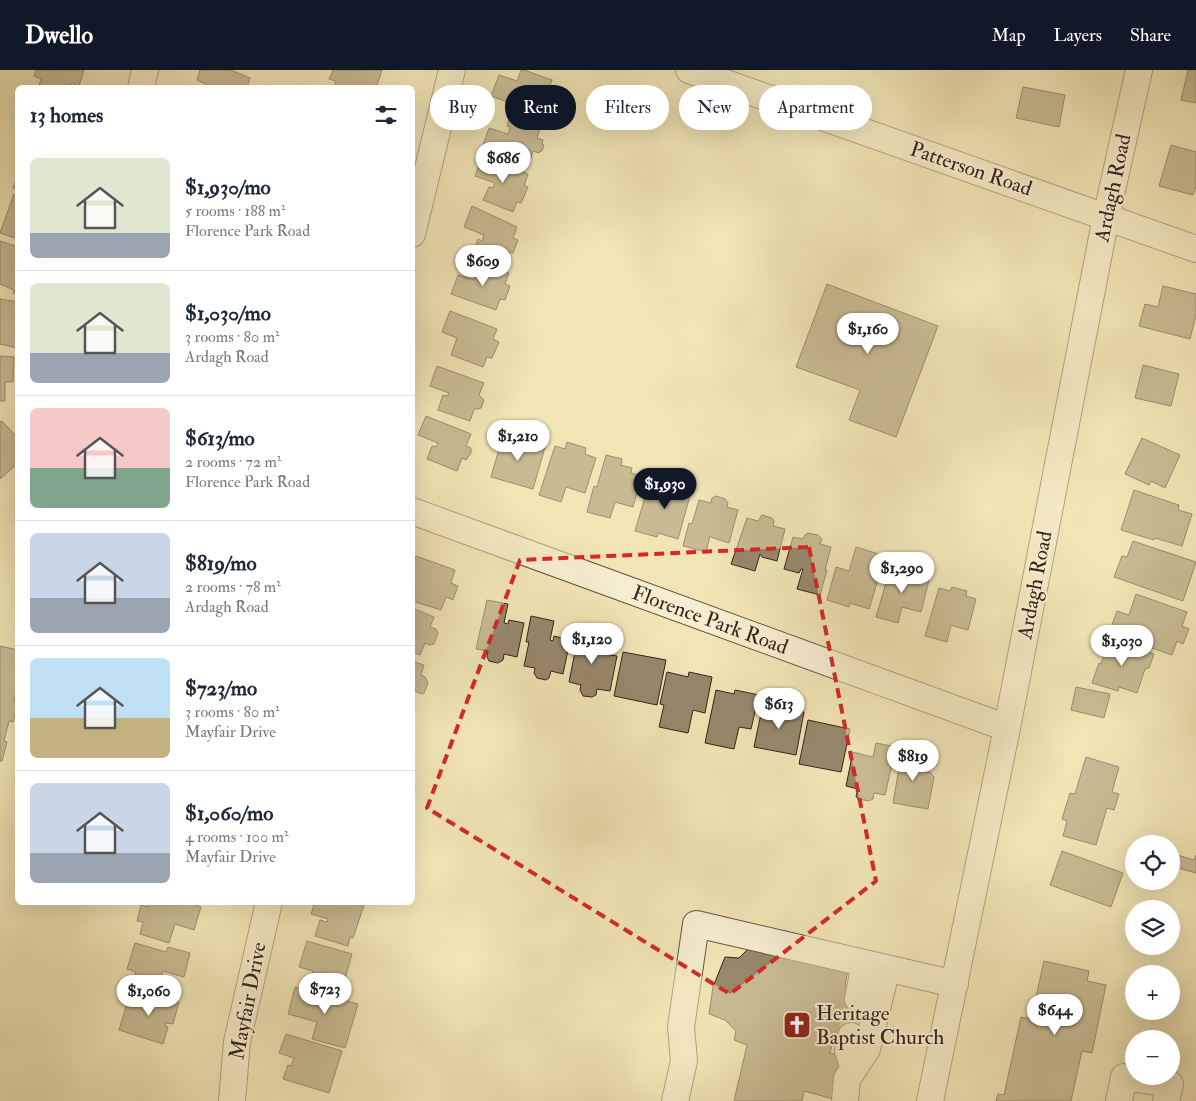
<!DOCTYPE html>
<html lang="en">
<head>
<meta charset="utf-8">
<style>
  body { margin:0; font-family:"IM FELL Double Pica",serif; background:#f2f2f3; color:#1f2937; height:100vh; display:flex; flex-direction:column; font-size:19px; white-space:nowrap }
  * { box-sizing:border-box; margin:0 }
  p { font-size:16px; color:#747a83 }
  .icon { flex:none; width:28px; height:28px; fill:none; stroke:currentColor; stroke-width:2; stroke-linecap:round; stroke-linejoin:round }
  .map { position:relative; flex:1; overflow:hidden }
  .sheet { position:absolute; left:15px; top:15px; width:400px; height:820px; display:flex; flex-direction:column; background:#fff; border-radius:8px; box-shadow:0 5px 20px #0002 }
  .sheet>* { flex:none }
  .guide { position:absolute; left:430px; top:15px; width:475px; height:45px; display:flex; gap:10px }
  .fabs { position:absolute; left:1125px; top:765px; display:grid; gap:10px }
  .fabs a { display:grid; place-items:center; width:55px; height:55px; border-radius:50%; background:#fff; box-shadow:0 5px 20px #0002; font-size:25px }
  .price { position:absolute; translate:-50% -42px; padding:0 11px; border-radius:18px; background:#fff; color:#222; font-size:16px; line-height:32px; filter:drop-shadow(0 1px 2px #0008) }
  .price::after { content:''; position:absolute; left:50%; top:30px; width:15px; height:11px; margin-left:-8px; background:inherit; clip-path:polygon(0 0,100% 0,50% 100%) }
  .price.selected { background:#111827; color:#fff }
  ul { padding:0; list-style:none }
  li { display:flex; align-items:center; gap:15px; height:125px; padding:0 15px }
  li+li { border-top:1px solid #e0e1e3 }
  li span { display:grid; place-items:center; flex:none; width:140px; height:100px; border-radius:8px; color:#555 }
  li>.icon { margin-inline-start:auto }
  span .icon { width:60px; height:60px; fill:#fffc; stroke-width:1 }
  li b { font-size:21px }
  h2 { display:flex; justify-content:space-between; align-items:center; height:60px; padding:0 15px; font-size:21px }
  .pill { padding:0 18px; border-radius:22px; background:#fff; box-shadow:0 5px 20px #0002; font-size:18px; line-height:45px }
  .pill.selected { background:#111827; color:#fff }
  header { display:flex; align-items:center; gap:30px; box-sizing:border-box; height:70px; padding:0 25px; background:#111827; color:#fff }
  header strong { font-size:24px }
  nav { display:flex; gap:28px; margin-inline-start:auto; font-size:18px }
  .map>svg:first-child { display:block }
  .building { fill:#97886b; stroke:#36241a }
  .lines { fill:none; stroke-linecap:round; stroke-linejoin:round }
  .minor-tunnel { stroke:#ccbe97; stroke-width:26; stroke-dasharray:26 13; stroke-linecap:butt }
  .minor-casing { stroke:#655441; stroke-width:28 }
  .minor { stroke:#f6eed0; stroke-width:26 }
  .marked { fill:none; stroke:#d62828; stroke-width:4; stroke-dasharray:10 6; stroke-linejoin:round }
  .labels { text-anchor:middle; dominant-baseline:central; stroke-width:4.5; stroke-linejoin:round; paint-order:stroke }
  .street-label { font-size:21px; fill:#36241a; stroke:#f6eed0 }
  .poi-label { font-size:21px; fill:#36241a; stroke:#f6eed0; text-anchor:start }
</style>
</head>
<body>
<header>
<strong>Dwello</strong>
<nav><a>Map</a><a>Layers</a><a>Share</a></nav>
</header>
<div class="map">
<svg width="1196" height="1031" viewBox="0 0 1196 1031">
  <rect width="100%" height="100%" fill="#f1e5b6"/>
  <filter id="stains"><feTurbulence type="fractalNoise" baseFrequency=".004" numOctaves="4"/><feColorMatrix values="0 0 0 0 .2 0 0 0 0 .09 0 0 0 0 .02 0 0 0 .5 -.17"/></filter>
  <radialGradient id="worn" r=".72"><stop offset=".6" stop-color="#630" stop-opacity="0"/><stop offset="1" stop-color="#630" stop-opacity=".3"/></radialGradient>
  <path class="building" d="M36 0H84L79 16 72 13 70 18H38L41 9 34 6Z
    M200 0H231L250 8 247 18H214L197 10Z
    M333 0H382L376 18 368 16 367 18H334L336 11 329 9Z
    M521 0H524L552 10 540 42 514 32 513 34 491 26 499 5 517 11Z
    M1188 0H1196V33L1181 30Z
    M1023 17 1065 25 1059 57 1016 48Z
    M510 46 541 56 537 68 543 70 542 74 544 75 542 81H540L539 83 533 81 530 91 483 75 489 58 508 64 510 57 507 56Z
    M1171 75 1196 82V116L1193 125 1159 116Z
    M482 87 528 104 524 116 528 117 521 133 517 132 513 142 483 130 489 117 493 118 495 113 475 106Z
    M18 104V119L13 118Z
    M14 124 18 126V169L0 163Z
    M472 136 517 157 513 168 518 170 513 183 508 182 504 192 474 180 478 169 482 171 484 165 464 157Z
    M0 171 18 177V225L13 223 14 220 0 214Z
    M480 192 509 203 505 214 510 216 505 230 500 229 496 240 451 224 458 205 474 210Z
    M827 214 938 256 896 367 849 350 860 320 796 297Z
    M1163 216 1196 224V245L1190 269 1139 256 1145 234 1158 237Z
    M0 229 18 232V239L15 251 18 252 17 278 0 274Z
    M450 241 497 259 493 269 499 272 492 288 487 287 483 297 451 285 457 268 442 262Z
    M0 286 14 287 13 312H5V331H0Z
    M1143 295 1179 304 1171 336 1135 328Z
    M437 296 484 313 479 325 484 330 481 338 478 339H474L470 351 438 340 443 325 447 326 449 323 430 316Z
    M426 346 471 364 466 376 471 378V383L466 390 462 388 457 401 427 389 432 376 436 377 438 373 418 365Z
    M2 351 16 366 18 365V393L0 409V352Z
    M503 365 545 377 533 419 491 407Z
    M1142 368 1180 385 1165 418 1151 411 1149 415 1125 404Z
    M567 372 586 378 585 384 596 388 585 423 566 417 561 432 539 425 555 376 565 379Z
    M606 385 622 389 621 395 632 398 631 403 642 406 633 437 615 432 610 448 587 442 594 416 597 417Z
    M664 407 693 415 678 469 658 463 657 467 635 461 645 427 657 430Z
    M1134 420 1179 435 1178 440 1192 444 1182 476 1155 468 1154 470 1121 460Z
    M716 426 725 429 728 433 727 437 738 440 729 473 713 468 710 466 706 482 683 476 689 453 692 454 699 430 711 433 712 428Z
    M762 445 772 448 774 451 773 456 785 459 777 491 762 487 760 484 755 501 731 494 747 448 758 451Z
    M808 463 818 465 822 469 820 474 831 477 825 500H827L820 525 797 519 803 499H801L799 503 784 499 793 467 803 469 805 465Z
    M1133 471 1196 492 1183 531 1114 507 1122 486 1127 487Z
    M856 477 885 486 869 539 850 533 849 537 827 530 836 497 849 501Z
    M416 486 455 500 451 513 458 516 453 530 446 527 441 540 412 531V495Z
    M907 496 916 498 919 502 918 507 929 510 921 542 902 537 898 553 876 547 890 499 902 503Z
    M952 517 967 521 966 526 976 529 968 560 953 556 951 555 947 572 925 566 939 518 950 521Z
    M1136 524 1187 542 1182 556 1189 559 1183 574 1177 571 1172 585 1109 563 1117 541 1129 545Z
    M487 530 508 534 504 553 508 554 509 550 524 553 517 587 504 584 503 590 498 593 489 591 487 587 488 581 476 579Z
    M412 538 434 547 430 557 436 559 438 563 434 574 430 575 425 573 420 585 412 582Z
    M531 546 554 551 550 570 553 571 554 566 570 570 563 604 551 601 549 608 546 610 537 608 534 603 535 598 524 596 529 572H526Z
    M579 562 604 566 600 583 617 586 610 621 597 619 596 625 592 627 583 626 580 620 581 615 569 612Z
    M1106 569 1154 584 1149 598 1145 599 1137 623 1119 617 1118 621 1092 613 1099 593 1101 594 1104 585 1101 584Z
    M0 576 18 580V615L14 631 18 632V633L13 652 9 651 4 671 7 672 2 691H0Z
    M623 582 666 590 657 635 614 626Z
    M412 591 424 595 421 605 425 607 428 613 424 623 422 624 415 621 412 627Z
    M667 602 688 607 689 602 712 607 705 643 693 640 688 663 659 657 664 635 660 634Z
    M1076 617 1110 624 1104 648 1071 640Z
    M716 620 734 624 735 620 759 625 751 659 739 657 734 679 705 673Z
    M763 634 804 642 796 685 754 677Z
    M808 650 850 659 841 702 799 694Z
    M876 673 896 677 885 725 874 723 873 729 869 731 858 729 856 726 858 719 846 716 853 682 873 687Z
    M902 681 925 685 922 701 931 703 934 707 928 739 893 733Z
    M1086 687 1119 697 1112 722 1119 724 1114 740 1107 738 1096 775 1063 766 1067 751 1062 749 1070 723 1075 724Z
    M1062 781 1123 803 1111 837 1050 815Z
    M1174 784 1194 790 1196 785V803L1171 796Z
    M149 832H169L177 835 178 832H185L201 837 194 860 175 854 169 873 140 864 143 852 137 851 141 835 148 837Z
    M315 832H356L364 835 353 868 350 867 348 876 315 866 320 850 327 852 328 849 311 844Z
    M307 871 352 884 341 923 309 914 313 901 299 897Z
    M135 873 166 882 168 877 190 883 184 907 163 901 157 921 132 914 136 902 127 899Z
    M751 876 848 898 845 916 855 918 869 931 862 968 844 975 833 972 830 983 843 986 833 1029 804 1021 802 1031H734L747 975 734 970 736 961 725 950 709 944 713 917 725 887 739 888Z
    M1044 891 1089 901 1087 911 1106 915 1092 983 1082 981 1071 1031H996L998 1024 1004 1025 1021 947 1031 949Z
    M295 917 358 934 345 978 312 969 317 952 288 944Z
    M130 923 155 931 157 925 179 932 173 954 166 953 165 956 168 957 163 974 119 960Z
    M286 964 342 981 329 1023 283 1009 288 995 291 996 294 988 279 983Z"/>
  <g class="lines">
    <path class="minor-tunnel" d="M851 966 858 929"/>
    <defs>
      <path id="minor" d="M689 0 1196 179
        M141 18 145 0
        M412 164 452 0
        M412 441 1007 658
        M858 929 865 893
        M851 966 848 981 854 999
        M232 1031 237 972 269 832
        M675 1031 684 991 681 957 696 854 955 914
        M845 1031 847 1009 867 979 887 898
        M930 1031 1007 658 1106 147 1139 0
        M1119 1031 1124 1007 1170 1014 1166 1031"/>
    </defs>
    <use href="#minor" class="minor-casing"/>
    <use href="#minor" class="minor"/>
  </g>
  <path d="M0 0H1196V1031H0ZM809 477 876 811 730 924 427 738 520 490Z" fill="#f1e5b6" fill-opacity=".55" fill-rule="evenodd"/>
  <path class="marked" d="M809 477 876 811 730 924 427 738 520 490Z"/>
  <defs>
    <symbol id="church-square" viewBox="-11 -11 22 22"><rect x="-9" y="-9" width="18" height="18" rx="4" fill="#8f2418" stroke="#f6eed0"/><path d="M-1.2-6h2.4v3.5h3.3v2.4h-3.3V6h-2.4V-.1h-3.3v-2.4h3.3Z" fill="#fff"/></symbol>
  </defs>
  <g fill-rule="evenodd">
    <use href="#church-square" x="781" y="939" width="32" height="32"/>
  </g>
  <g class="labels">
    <g class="street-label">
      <text transform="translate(971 99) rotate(19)">Patterson Road</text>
      <text transform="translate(1113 118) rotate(-78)">Ardagh Road</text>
      <text transform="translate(1035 515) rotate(-79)">Ardagh Road</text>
      <text transform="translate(710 550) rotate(20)">Florence Park Road</text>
      <text transform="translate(248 931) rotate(-79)">Mayfair Drive</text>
    </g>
    <g class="poi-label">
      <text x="816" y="943">Heritage<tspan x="816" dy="24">Baptist Church</tspan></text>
    </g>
  </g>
  <rect width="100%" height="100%" filter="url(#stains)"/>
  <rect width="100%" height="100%" fill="url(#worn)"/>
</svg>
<div class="fabs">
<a><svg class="icon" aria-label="locate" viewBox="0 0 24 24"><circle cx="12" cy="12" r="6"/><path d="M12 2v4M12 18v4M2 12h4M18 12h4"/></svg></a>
<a><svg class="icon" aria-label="layers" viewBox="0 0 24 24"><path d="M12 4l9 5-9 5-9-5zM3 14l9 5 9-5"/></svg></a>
<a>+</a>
<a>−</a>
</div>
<b class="price" style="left:503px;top:114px">$686</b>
<b class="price" style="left:483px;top:217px">$609</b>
<b class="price" style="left:868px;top:285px">$1,160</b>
<b class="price" style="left:518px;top:392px">$1,210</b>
<b class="price selected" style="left:665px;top:440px">$1,930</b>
<b class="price" style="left:902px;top:524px">$1,290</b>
<b class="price" style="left:592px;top:595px">$1,120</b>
<b class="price" style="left:1122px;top:597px">$1,030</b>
<b class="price" style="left:779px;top:660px">$613</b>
<b class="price" style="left:913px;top:712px">$819</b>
<b class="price" style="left:325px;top:945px">$723</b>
<b class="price" style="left:149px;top:947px">$1,060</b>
<b class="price" style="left:1055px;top:966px">$644</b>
<div class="guide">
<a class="pill">Buy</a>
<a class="pill selected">Rent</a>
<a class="pill">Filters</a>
<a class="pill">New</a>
<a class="pill">Apartment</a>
</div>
<section class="sheet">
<h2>13 homes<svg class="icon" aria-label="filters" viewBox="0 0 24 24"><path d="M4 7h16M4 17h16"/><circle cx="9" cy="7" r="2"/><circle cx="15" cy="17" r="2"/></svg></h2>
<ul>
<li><span style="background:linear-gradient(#dfe7d0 75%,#9aa5b1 0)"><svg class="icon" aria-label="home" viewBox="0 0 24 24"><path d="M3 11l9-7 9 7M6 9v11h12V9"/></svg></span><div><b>$1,930/mo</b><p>5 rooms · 188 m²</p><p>Florence Park Road</p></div></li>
<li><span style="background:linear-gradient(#dfe7d0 70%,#9aa5b1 0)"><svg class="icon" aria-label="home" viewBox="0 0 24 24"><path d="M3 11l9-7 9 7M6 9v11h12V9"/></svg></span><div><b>$1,030/mo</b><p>3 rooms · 80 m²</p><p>Ardagh Road</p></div></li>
<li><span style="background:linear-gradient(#f6c9c9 60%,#7fa58c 0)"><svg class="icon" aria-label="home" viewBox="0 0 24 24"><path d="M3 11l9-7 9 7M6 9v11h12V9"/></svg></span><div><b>$613/mo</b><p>2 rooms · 72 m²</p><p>Florence Park Road</p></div></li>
<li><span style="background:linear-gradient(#c9d6e8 65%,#9aa5b1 0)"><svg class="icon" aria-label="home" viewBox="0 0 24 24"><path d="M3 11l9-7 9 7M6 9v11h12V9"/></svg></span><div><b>$819/mo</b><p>2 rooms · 78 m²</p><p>Ardagh Road</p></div></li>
<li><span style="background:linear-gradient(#bfe0f5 60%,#c2b280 0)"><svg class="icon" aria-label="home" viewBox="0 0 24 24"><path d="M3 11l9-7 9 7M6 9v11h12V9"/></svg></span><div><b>$723/mo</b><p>3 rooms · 80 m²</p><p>Mayfair Drive</p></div></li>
<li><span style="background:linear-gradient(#c9d6e8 70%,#9aa5b1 0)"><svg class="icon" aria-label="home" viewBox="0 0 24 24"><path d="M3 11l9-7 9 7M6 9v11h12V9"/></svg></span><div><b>$1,060/mo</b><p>4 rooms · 100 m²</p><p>Mayfair Drive</p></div></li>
</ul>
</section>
</div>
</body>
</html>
